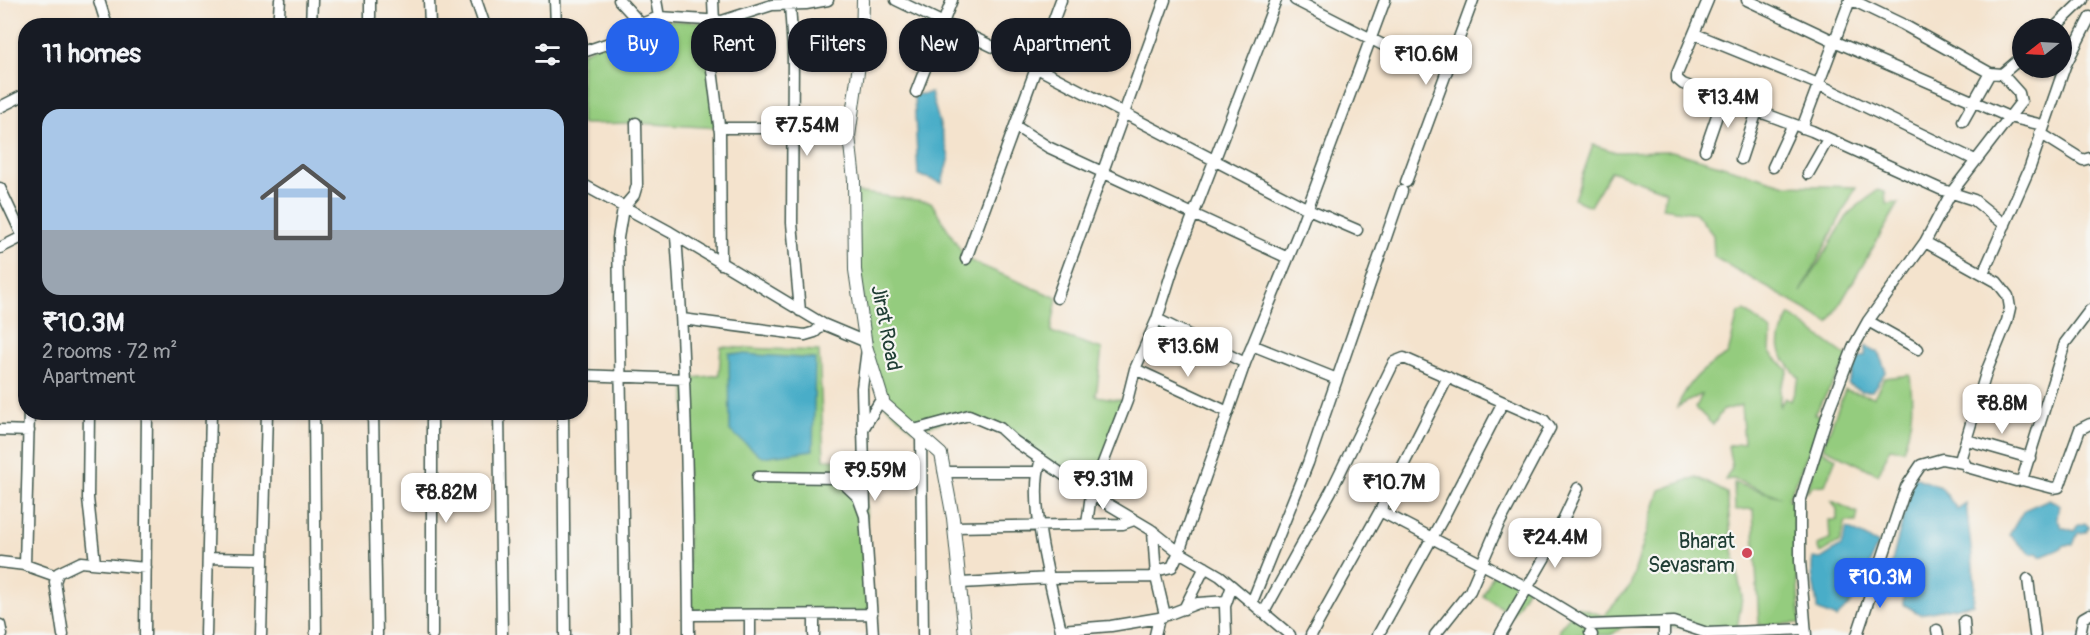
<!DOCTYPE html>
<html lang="en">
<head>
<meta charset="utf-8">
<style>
  body { margin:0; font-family:Pangolin,sans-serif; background:#20242c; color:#f1f3f6; height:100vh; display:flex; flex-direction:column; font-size:22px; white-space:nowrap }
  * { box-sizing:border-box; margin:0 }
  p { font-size:20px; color:#9ea1a6 }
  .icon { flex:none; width:33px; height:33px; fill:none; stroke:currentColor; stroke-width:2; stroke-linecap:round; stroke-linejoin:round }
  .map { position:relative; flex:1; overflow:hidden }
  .details { position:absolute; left:18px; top:18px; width:570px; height:402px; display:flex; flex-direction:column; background:#171b24; border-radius:24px; box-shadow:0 2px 4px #0004 }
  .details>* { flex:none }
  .top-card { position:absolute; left:606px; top:18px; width:570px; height:54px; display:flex; gap:12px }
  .needle { width:39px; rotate:252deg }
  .tools { position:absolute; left:2012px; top:18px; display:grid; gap:12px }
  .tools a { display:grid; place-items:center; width:60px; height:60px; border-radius:50%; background:#171b24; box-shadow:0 2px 4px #0004; font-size:30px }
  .price { position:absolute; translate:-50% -51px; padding:0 14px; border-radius:12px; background:#fff; color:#222; font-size:20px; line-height:39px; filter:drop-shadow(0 2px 3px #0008) }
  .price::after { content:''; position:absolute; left:50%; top:36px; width:18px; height:14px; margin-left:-9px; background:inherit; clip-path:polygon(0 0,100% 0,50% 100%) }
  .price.active { background:#2563eb; color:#fff }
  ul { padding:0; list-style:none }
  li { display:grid; align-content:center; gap:12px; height:318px; padding:0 24px }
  li span { display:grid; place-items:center; height:186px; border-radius:18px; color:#555 }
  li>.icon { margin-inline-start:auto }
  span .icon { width:108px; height:108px; fill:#fffc; stroke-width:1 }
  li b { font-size:26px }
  h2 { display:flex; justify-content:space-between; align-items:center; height:72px; padding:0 24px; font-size:26px }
  .chip { padding:0 21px; border-radius:24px; background:#171b24; box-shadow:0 2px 4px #0004; font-size:21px; line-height:54px }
  .chip.active { background:#2563eb; color:#fff }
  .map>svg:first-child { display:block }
  .green { fill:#94cc7e; stroke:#5a8459; stroke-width:1.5 }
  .water { fill:#49adc8; stroke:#34757e; stroke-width:1.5 }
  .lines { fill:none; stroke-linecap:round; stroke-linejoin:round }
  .minor-casing { stroke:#3f564b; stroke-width:13 }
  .major-casing { stroke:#3f564b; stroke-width:14 }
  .minor { stroke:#fff; stroke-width:10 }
  .major { stroke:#fff; stroke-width:12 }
  .poi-dot { fill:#d1495b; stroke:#f6f6f2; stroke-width:2 }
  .labels { text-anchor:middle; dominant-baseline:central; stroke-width:4.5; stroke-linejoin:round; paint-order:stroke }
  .street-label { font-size:21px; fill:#1f3d34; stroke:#f6f6f2 }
  .poi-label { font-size:21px; fill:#1f3d34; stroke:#f6f6f2; text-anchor:end }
</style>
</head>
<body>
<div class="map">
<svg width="2090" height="635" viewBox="0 0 2090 635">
  <rect width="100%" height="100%" fill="#f6f6f2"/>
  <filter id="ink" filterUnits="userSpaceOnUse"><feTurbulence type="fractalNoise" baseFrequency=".0167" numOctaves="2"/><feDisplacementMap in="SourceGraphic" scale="12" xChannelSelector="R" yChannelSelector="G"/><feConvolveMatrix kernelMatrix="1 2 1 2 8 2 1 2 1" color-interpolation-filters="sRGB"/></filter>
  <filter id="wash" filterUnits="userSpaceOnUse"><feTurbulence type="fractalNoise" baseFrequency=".008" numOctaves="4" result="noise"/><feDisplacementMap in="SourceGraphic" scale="24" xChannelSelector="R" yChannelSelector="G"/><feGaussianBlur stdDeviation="1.35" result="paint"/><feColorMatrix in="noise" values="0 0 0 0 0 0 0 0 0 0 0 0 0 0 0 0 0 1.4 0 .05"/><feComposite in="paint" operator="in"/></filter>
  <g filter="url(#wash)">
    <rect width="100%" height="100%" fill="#f4e3cd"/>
    <path class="green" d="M650 20 706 22 719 128 636 123 581 124V53Z
      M1593 145 1616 152 1672 151 1786 185 1856 187 1801 292 1849 213 1878 190 1885 192 1886 204 1899 203 1829 323 1714 257 1713 235 1696 213 1662 208 1666 191 1611 171 1590 206 1574 199Z
      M854 192 931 202 966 259 1057 298 1051 332 1102 349 1096 396 1127 401 1091 494 1013 440 969 415 914 430 884 404 867 349Z
      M1745 311 1771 331 1770 353 1788 370 1780 389V406L1785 398 1791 401 1799 378C1778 353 1772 346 1790 315L1849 358 1814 414 1820 417 1818 431 1788 499 1793 501 1800 623 1759 625 1753 509 1735 510 1734 483 1781 497 1733 479 1725 480 1732 468 1728 446 1744 443 1741 405 1722 411 1713 425 1696 408 1702 394 1677 407C1690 379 1702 369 1728 354L1738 313Z
      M721 347 819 351 824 459 863 460 872 614 689 615 685 379 719 375Z
      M1910 375C1913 404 1913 421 1903 450L1890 448 1878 474 1823 447 1845 390 1874 397 1884 378Z
      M1820 449 1836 458 1825 485 1813 486 1806 493Z
      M1696 477 1727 493 1731 540 1742 597 1737 629 1624 626 1611 635H1559V629L1577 607 1604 616 1630 586 1660 490Z
      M1830 500 1858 513 1856 522H1846L1839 543 1820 553 1817 545 1830 540 1829 520H1837V509Z
      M1495 570 1528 588 1512 615 1483 596Z"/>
    <path class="water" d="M931 93 949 157 942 183 918 175 914 95Z
      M1866 346 1878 352 1886 371 1872 391H1861L1848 384 1859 358 1865 356Z
      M729 353 815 359 813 450 762 457 730 431Z
      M1914 477 1941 487 1957 509 1966 503 1975 584 1973 604 1920 614 1903 604V591L1885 588Z
      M2049 499 2059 505 2057 519 2062 527 2074 531 2078 525 2085 523 2089 527 2086 532 2078 533 2073 545H2065C2058 552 2050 552 2041 557L2037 553 2031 554 2009 535 2024 510Z
      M1847 528 1879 544C1871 555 1871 563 1868 575 1863 592 1849 606 1836 618L1817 610C1817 592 1809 575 1813 558L1821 559 1841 546Z"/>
  </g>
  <g filter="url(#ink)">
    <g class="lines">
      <defs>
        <path id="minor" d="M99 0 107 26
          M370 0V26
          M429 0 430 26
          M476 0 485 26
          M555 0 556 26
          M619 0 641 24
          M656 0 659 17
          M713 0 714 22
          M896 0 1037 68 1306 208 1357 230
          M1295 0 1424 66
          M1708 0 1677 74V79L1683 84 1812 131 1940 189 1974 200 2005 225
          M1747 0 1834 41 2009 117 2043 125
          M1852 0 1902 24 1990 73
          M790 5 793 51 792 223 800 311
          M706 22 720 133 721 264
          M278 26 280 0
          M311 26 312 0
          M2054 28 2083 0
          M1695 34 1818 84 1975 160
          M580 53 618 40 641 24 659 17 722 21 772 5 806 4 828 0
          M916 92 952 0
          M0 107 26 94
          M1963 121 1990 73 2002 74 2022 57
          M1015 126 1048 147 1288 258
          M719 128H850
          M1802 128 1850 0
          M2040 133 2083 160 2090 158
          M1705 150 1723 98
          M1741 159 1757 111
          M1773 167 1793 124
          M1808 174 1828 139
          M1406 182 1473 0
          M580 183 670 232 823 324 866 342
          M0 188 23 237
          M676 236C686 369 688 502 689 635
          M1925 242 1997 282 2008 296 2010 308 2007 321 1987 370 1961 457 1967 467 2016 481 2022 480 2065 343 2090 310
          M0 248 26 235
          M966 259 1061 0
          M1983 274 2030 167 2065 66 2090 17
          M1057 298 1165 0
          M682 319 805 335 815 332 823 324
          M1157 319 1245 363
          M1868 321 1918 349
          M1252 345 1337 379
          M1135 369 1228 412
          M580 375 685 379
          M89 412 88 498 95 563
          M314 412 316 635
          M373 412 377 635
          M432 412V635
          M499 412 502 635
          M563 412 565 635
          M863 429 882 398
          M0 430 29 431
          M914 430 969 415 1000 428 1013 440 1091 494 1150 529 1179 552 1220 576 1290 635
          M921 436 923 635
          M1967 440 2030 458
          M1041 459C1027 504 1052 588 1062 635
          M944 472H1037
          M758 477 838 478 858 497 865 516 873 635
          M2022 480 2053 488 2059 487 2080 429 2090 424
          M865 507 862 388 867 349
          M1380 511 1528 588 1589 625 1674 622 1707 633 1805 629
          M1087 524 1091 494 1127 401 1135 369 1157 319 1174 265 1276 0
          M954 527 1123 524 1134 520
          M1153 531 1156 577 1165 615
          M208 558 262 559
          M0 562 25 565 56 576
          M25 565 29 412
          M1155 571 1172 567 1179 552 1245 363 1298 234 1385 0
          M2028 579 2035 635
          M961 583 1051 578 1156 577
          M1252 602 1308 463 1402 191
          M1184 609 1205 567
          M1264 612 1331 491 1394 362 1404 358 1544 420 1550 428 1498 526 1470 591 1435 635
          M689 615 872 614
          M750 615V635
          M1964 621 1965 635
          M0 625 2 635
          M1061 630 1111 626 1159 618
          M1937 630 1938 635
          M1590 633 1592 635
          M63 635 55 582 58 573 81 562 146 568
          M145 635 147 412
          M206 635 211 412
          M261 635 267 412
          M625 635 618 238 623 208 634 195 637 185 636 123
          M814 635V615
          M1155 635 1159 618 1198 603 1227 601
          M1226 635 1225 606 1232 586
          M1311 635 1380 511 1448 377
          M1378 635 1443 518 1503 402
          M1500 635 1548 552 1578 488
          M1664 635V622
          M1806 635 1800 561V502L1830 407 1853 348 1868 321 1925 242 1951 193 2021 102 2019 93 2002 74
          M1857 635 1906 487 1921 465 1942 459 1963 463
          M2080 635 2083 618 2090 614"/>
        <path id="major" d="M863 0 862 43 849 136 854 180 855 270 866 346 884 404 941 454 953 518 965 635"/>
      </defs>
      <use href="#minor" class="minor-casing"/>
      <use href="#major" class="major-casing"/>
      <use href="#minor" class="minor"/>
      <use href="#major" class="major"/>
    </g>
  </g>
  <circle class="poi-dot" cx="1747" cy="553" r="6"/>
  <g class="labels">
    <g class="street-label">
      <text transform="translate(886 328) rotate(79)">Jirat Road</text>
    </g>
    <g class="poi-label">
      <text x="1735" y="541">Bharat<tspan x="1735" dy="24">Sevasram</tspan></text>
    </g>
  </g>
</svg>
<div class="tools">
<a><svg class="needle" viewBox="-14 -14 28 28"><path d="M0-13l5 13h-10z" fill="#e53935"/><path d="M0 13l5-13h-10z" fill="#9ea1a6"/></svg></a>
</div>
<b class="price" style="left:1426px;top:86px">₹10.6M</b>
<b class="price" style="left:1728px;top:129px">₹13.4M</b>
<b class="price" style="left:807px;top:157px">₹7.54M</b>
<b class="price" style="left:1188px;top:378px">₹13.6M</b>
<b class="price" style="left:2002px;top:435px">₹8.8M</b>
<b class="price" style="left:875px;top:502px">₹9.59M</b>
<b class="price" style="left:1103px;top:511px">₹9.31M</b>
<b class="price" style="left:1394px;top:514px">₹10.7M</b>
<b class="price" style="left:446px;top:524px">₹8.82M</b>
<b class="price" style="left:1555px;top:569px">₹24.4M</b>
<b class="price active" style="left:1880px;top:609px">₹10.3M</b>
<div class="top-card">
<a class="chip active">Buy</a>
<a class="chip">Rent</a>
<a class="chip">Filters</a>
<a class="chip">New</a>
<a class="chip">Apartment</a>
</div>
<section class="details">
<h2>11 homes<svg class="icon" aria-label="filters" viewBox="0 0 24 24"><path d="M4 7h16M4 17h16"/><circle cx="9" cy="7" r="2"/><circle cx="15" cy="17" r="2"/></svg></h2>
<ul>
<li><span style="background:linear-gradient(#a9c7e8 65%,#9aa5b1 0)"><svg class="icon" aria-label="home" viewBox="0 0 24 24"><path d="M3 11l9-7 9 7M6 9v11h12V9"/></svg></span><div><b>₹10.3M</b><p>2 rooms · 72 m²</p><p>Apartment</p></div></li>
</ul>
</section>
</div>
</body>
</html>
